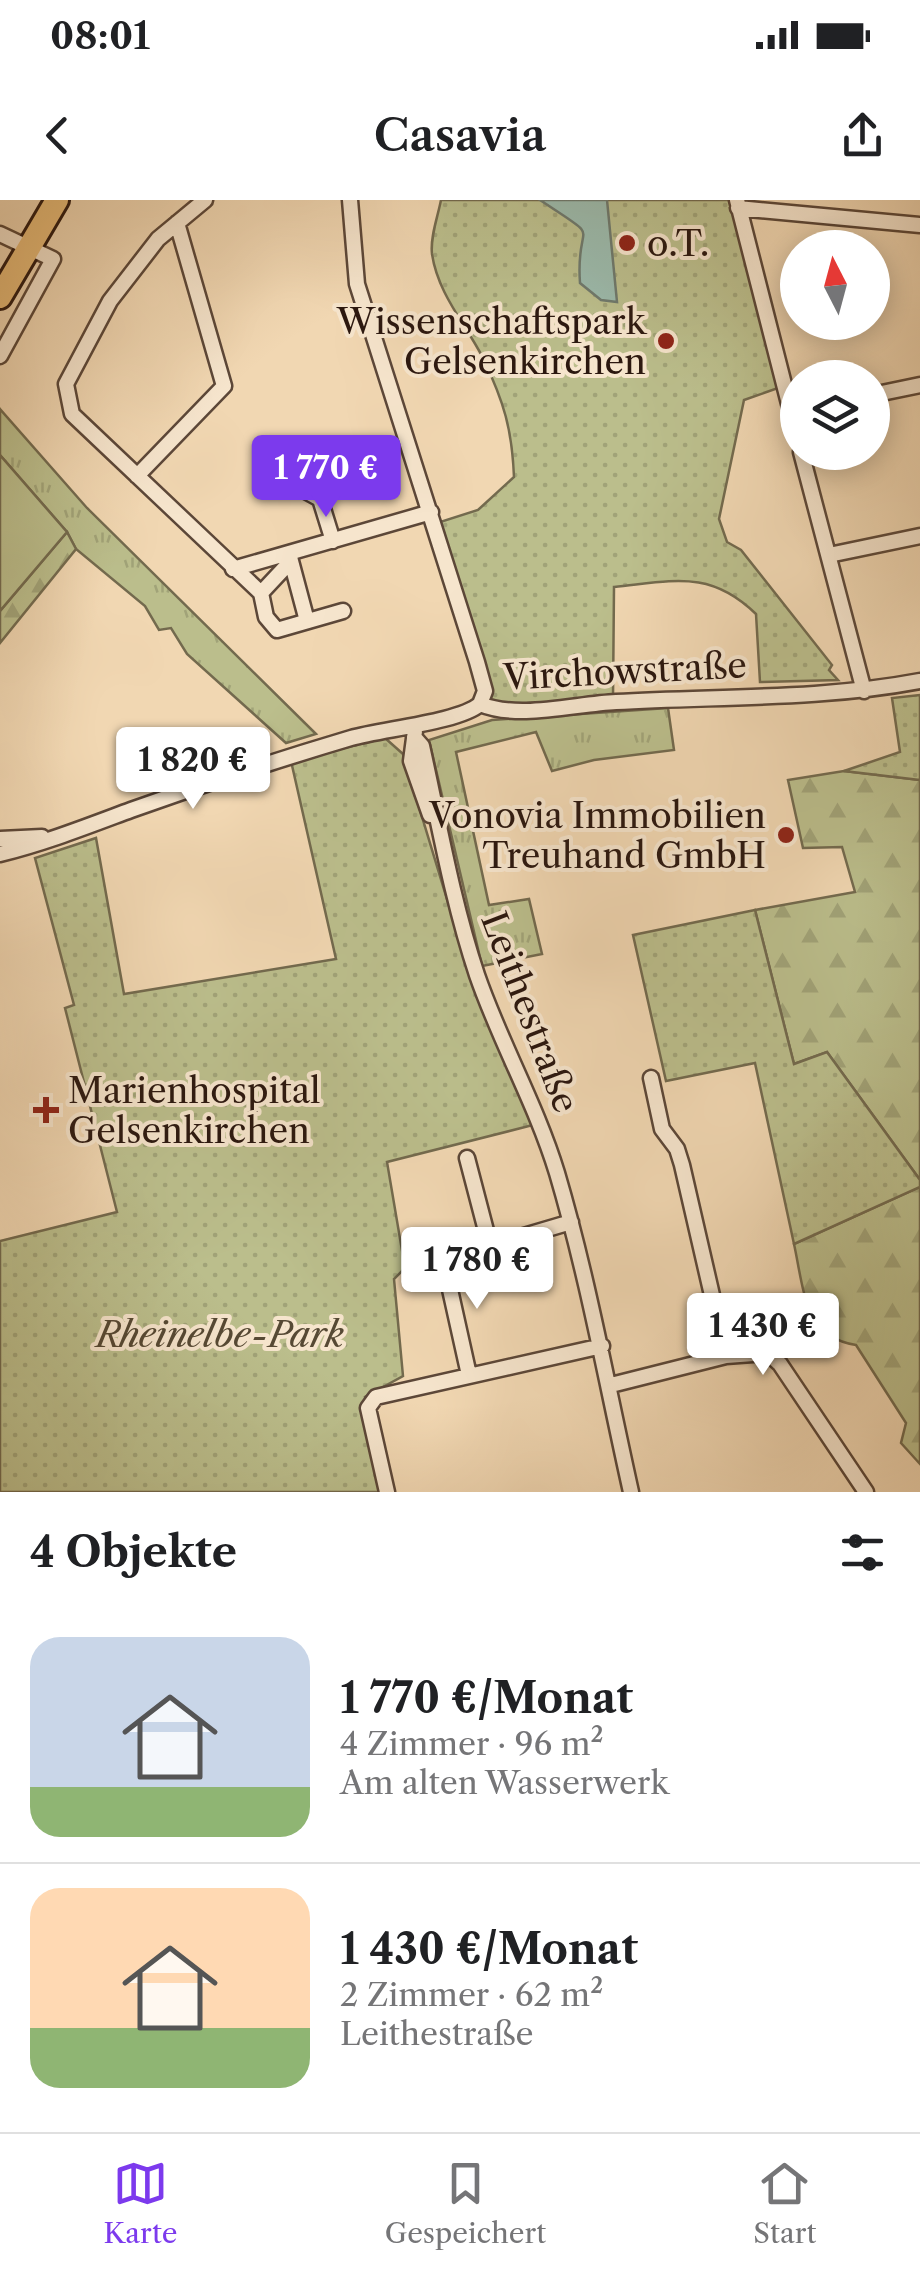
<!DOCTYPE html>
<html lang="de">
<head>
<meta charset="utf-8">
<style>
  body { margin:0; font-family:"Libre Caslon Text",serif; background:#f2f2f2; color:#202124; height:100vh; display:flex; flex-direction:column; font-size:38px; white-space:nowrap }
  * { box-sizing:border-box; margin:0 }
  p { font-size:32px; color:#757577 }
  .icon { flex:none; width:55px; height:55px; fill:none; stroke:currentColor; stroke-width:2; stroke-linecap:round; stroke-linejoin:round }
  .map { position:relative; height:1292px; overflow:hidden }
  .details { display:flex; flex-direction:column; background:#fff; flex:1 }
  .details>* { flex:none }
  .needle { width:65px; rotate:354deg }
  .fabs { position:absolute; left:780px; top:30px; display:grid; gap:20px }
  .fabs a { display:grid; place-items:center; width:110px; height:110px; border-radius:50%; background:#fff; box-shadow:0 5px 25px #0003; font-size:50px }
  .price { position:absolute; translate:-50% -85px; padding:0 22px; border-radius:10px; background:#fff; color:#222; font-size:32px; line-height:65px; filter:drop-shadow(0 2px 5px #0008) }
  .price::after { content:''; position:absolute; left:50%; top:60px; width:30px; height:22px; margin-left:-15px; background:inherit; clip-path:polygon(0 0,100% 0,50% 100%) }
  .price.current { background:#7c3aed; color:#fff }
  ul { padding:0; list-style:none }
  li { display:flex; align-items:center; gap:30px; height:250px; padding:0 30px }
  li+li { border-top:2px solid #e0e0e0 }
  li span { display:grid; place-items:center; flex:none; width:280px; height:200px; border-radius:30px; color:#555 }
  li>.icon { margin-inline-start:auto }
  span .icon { width:120px; height:120px; fill:#fffc; stroke-width:1 }
  li b { font-size:42px }
  h2 { display:flex; justify-content:space-between; align-items:center; height:120px; padding:0 30px; font-size:42px }
  .status { display:flex; justify-content:space-between; align-items:center; height:70px; padding:0 50px; background:#fff; direction:ltr }
  .status svg { height:28px; fill:currentColor }
  header { display:flex; justify-content:space-between; align-items:center; height:130px; padding:0 30px; background:#fff; font-size:45px; font-weight:600 }
  .dock { display:flex; justify-content:space-around; align-items:center; height:140px; border-top:2px solid #e0e0e0; background:#fff; font-size:28px; color:#757577 }
  .dock a { display:grid; justify-items:center; gap:5px }
  .dock .current { color:#7c3aed }
  .map>svg:first-child { display:block }
  .grass { fill:url(#grass-tufts); stroke:#736a4e; stroke-width:2.5 }
  .forest { fill:url(#forest-firs); stroke:#736a4e; stroke-width:2.5 }
  .park { fill:url(#park-dots); stroke:#736a4e; stroke-width:2.5 }
  .garden { fill:#bbbe8c; stroke:#736a4e; stroke-width:2.5 }
  .water { fill:#9bbaac; stroke:#6e796d; stroke-width:2.5 }
  .lines { fill:none; stroke-linecap:round; stroke-linejoin:round }
  .minor-casing { stroke:#5c4738; stroke-width:19 }
  .primary-casing { stroke:#2b170f; stroke-width:28 }
  .minor { stroke:#f6e5cd; stroke-width:14 }
  .primary { stroke:#e8bc79; stroke-width:22 }
  .poi-dot { fill:#8f2418; stroke:#f6e5cd; stroke-width:4 }
  .labels { text-anchor:middle; dominant-baseline:central; stroke-width:8; stroke-linejoin:round; paint-order:stroke }
  .poi-label { font-size:35px; fill:#2b170f; stroke:#f6e5cd; text-anchor:start }
  .street-label { font-size:35px; fill:#2b170f; stroke:#f6e5cd }
  .park-label { font-size:35px; font-style:italic; fill:#564934; stroke:#f6e5cd }
</style>
</head>
<body>
<div class="status"><b>08:01</b><svg viewBox="0 0 49 12"><path d="M0 12V9h3v3zM5 12V6h3v6zM10 12V3h3v9zM15 12V0h3v12zM26 1h20v11H26zM47 4h2v5h-2z"/></svg></div>
<header><svg class="icon" aria-label="back" viewBox="0 0 24 24"><path d="M15 5l-7 7 7 7"/></svg>Casavia<svg class="icon" aria-label="share" viewBox="0 0 24 24"><path d="M12 15V3M7 8l5-5 5 5M5 13v7h14v-7"/></svg></header>
<div class="map">
<svg width="920" height="1292" viewBox="0 0 920 1292">
  <defs>
    <pattern id="grass-tufts" width="24" height="20" patternUnits="userSpaceOnUse" patternTransform="scale(2.5)"><rect width="24" height="20" fill="#bbbe8c"/><path d="M3 7l-1-3M5 7V3M7 7l1-3M15 17l-1-3M17 17v-4M19 17l1-3" fill="none" stroke="#a1a378"/></pattern>
    <pattern id="forest-firs" width="22" height="20" patternUnits="userSpaceOnUse" patternTransform="scale(2.5)"><rect width="22" height="20" fill="#bbbe8c"/><path d="M5 1l3.5 6h-7zM16 11l3.5 6h-7z" fill="#a1a378"/></pattern>
    <pattern id="park-dots" width="8" height="8" patternUnits="userSpaceOnUse" patternTransform="scale(2.5)"><rect width="8" height="8" fill="#bbbe8c"/><path d="M2 2h.1M6 6h.1" fill="none" stroke="#a1a378" stroke-width="1.8" stroke-linecap="round"/></pattern>
  </defs>
  <rect width="100%" height="100%" fill="#f1d7b2"/>
  <filter id="stains"><feTurbulence type="fractalNoise" baseFrequency=".002" numOctaves="4"/><feColorMatrix values="0 0 0 0 .2 0 0 0 0 .09 0 0 0 0 .02 0 0 0 .5 -.17"/></filter>
  <radialGradient id="worn" r=".72"><stop offset=".6" stop-color="#630" stop-opacity="0"/><stop offset="1" stop-color="#630" stop-opacity=".3"/></radialGradient>
  <path class="grass" d="M0 209 87 308 316 534 286 543 187 454 171 428 159 430 145 406 76 349 67 332 0 255Z
    M668 508 674 550 594 560 552 571 536 532 456 552 489 705 529 699 542 754 482 766 429 540 492 520Z"/>
  <path class="forest" d="M67 332 76 349 0 443V411Z
    M844 571 920 580V980L827 852 794 864 755 710 855 692 842 647 803 648 788 580Z
    M920 987V1264L901 1243 906 1223 856 1145C804 1137 804 1090 794 1044Z"/>
  <path class="park" d="M441 0H731L781 187 744 200 719 319 727 342 741 350 832 465 829 470 838 480 760 482 756 414C710 369 673 381 614 387L613 499 520 509 488 503 440 322 478 310 514 277C512 229 504 202 483 158 465 123 438 94 432 54 430 37 438 16 441 0Z
    M920 495V580L844 571 900 552 892 498Z
    M385 538 403 554 476 795 537 924 387 962 405 1068 394 1079 403 1176 365 1197 385 1292H0V1041L117 1012 65 808 74 805 35 658 96 638 124 794 336 759 291 561Z
    M755 710 794 864 827 852 920 980V987L794 1044 755 863 666 881 633 735Z"/>
  <path class="garden" d="M0 255 67 332 0 411Z"/>
  <path class="water" d="M540 0H607L617 102 601 100 580 83C575 16 607 45 540 0Z"/>
  <g class="lines">
    <defs>
      <path id="minor" d="M205 0 158 39 110 101 66 184 72 214 261 393 266 417 277 430 343 411
        M350 0 357 84 477 462 485 491 480 504
        M737 0 798 239
        M738 8 920 25
        M0 34 53 59 0 156
        M872 195 920 185
        M282 249 290 252 300 288 320 299 333 341
        M801 252 864 491
        M137 276 224 186 177 23
        M829 355 920 336
        M291 361 307 421
        M233 369 431 312
        M261 393 291 361 290 356
        M480 504C519 520 574 504 616 502 717 496 820 500 920 481
        M415 531 411 561 430 615
        M414 537 422 546C439 623 452 700 477 775 500 842 536 904 557 973 588 1078 607 1185 631 1292
        M0 639 42 637
        M0 654C45 643 88 626 131 610 204 584 277 560 351 538 382 529 460 522 480 504
        M651 878 662 929 677 949 682 965 726 1156
        M467 958 490 1046 571 1022
        M443 1058 469 1175
        M611 1185 726 1156 768 1153 780 1164 866 1292
        M387 1292 368 1208 376 1197 602 1146"/>
      <path id="primary" d="M0 97 57 0"/>
    </defs>
    <use href="#minor" class="minor-casing"/>
    <use href="#primary" class="primary-casing"/>
    <use href="#minor" class="minor"/>
    <use href="#primary" class="primary"/>
  </g>
  <g class="poi-dot">
    <circle cx="627" cy="43" r="10"/>
    <circle cx="666" cy="141" r="10"/>
    <circle cx="786" cy="635" r="10"/>
    <path d="M41 895h10v10h10v10h-10v10h-10v-10h-10v-10h10z"/>
  </g>
  <g class="labels">
    <g class="poi-label">
      <text x="647" y="43">o.T.</text>
      <text x="646" y="121" text-anchor="end">Wissenschaftspark<tspan x="646" dy="40">Gelsenkirchen</tspan></text>
      <text x="766" y="615" text-anchor="end">Vonovia Immobilien<tspan x="766" dy="40">Treuhand GmbH</tspan></text>
      <text x="68" y="890">Marienhospital<tspan x="68" dy="40">Gelsenkirchen</tspan></text>
    </g>
    <g class="street-label">
      <text transform="translate(625 471) rotate(-3)">Virchowstraße</text>
      <text transform="translate(530 812) rotate(69)">Leithestraße</text>
    </g>
    <g class="park-label">
      <text x="220" y="1134">Rheinelbe-Park</text>
    </g>
  </g>
  <rect width="100%" height="100%" filter="url(#stains)"/>
  <rect width="100%" height="100%" fill="url(#worn)"/>
</svg>
<div class="fabs">
<a><svg class="needle" viewBox="-14 -14 28 28"><path d="M0-13l5 13h-10z" fill="#e53935"/><path d="M0 13l5-13h-10z" fill="#757577"/></svg></a>
<a><svg class="icon" aria-label="layers" viewBox="0 0 24 24"><path d="M12 4l9 5-9 5-9-5zM3 14l9 5 9-5"/></svg></a>
</div>
<b class="price current" style="left:326px;top:320px">1 770 €</b>
<b class="price" style="left:193px;top:612px">1 820 €</b>
<b class="price" style="left:477px;top:1112px">1 780 €</b>
<b class="price" style="left:763px;top:1178px">1 430 €</b>
</div>
<section class="details">
<h2>4 Objekte<svg class="icon" aria-label="filters" viewBox="0 0 24 24"><path d="M4 7h16M4 17h16"/><circle cx="9" cy="7" r="2"/><circle cx="15" cy="17" r="2"/></svg></h2>
<ul>
<li><span style="background:linear-gradient(#c9d6e8 75%,#8fb573 0)"><svg class="icon" aria-label="home" viewBox="0 0 24 24"><path d="M3 11l9-7 9 7M6 9v11h12V9"/></svg></span><div><b>1 770 €/Monat</b><p>4 Zimmer · 96 m²</p><p>Am alten Wasserwerk</p></div></li>
<li><span style="background:linear-gradient(#ffd9b3 70%,#8fb573 0)"><svg class="icon" aria-label="home" viewBox="0 0 24 24"><path d="M3 11l9-7 9 7M6 9v11h12V9"/></svg></span><div><b>1 430 €/Monat</b><p>2 Zimmer · 62 m²</p><p>Leithestraße</p></div></li>
</ul>
</section>
<nav class="dock">
<a class="current"><svg class="icon" aria-label="map" viewBox="0 0 24 24"><path d="M3 6l6-2 6 2 6-2v14l-6 2-6-2-6 2zM9 4v14M15 6v14"/></svg>Karte</a>
<a><svg class="icon" aria-label="saved" viewBox="0 0 24 24"><path d="M7 4h10v16l-5-4-5 4z"/></svg>Gespeichert</a>
<a><svg class="icon" aria-label="home" viewBox="0 0 24 24"><path d="M3 11l9-7 9 7M6 9v11h12V9"/></svg>Start</a>
</nav>
</body>
</html>
